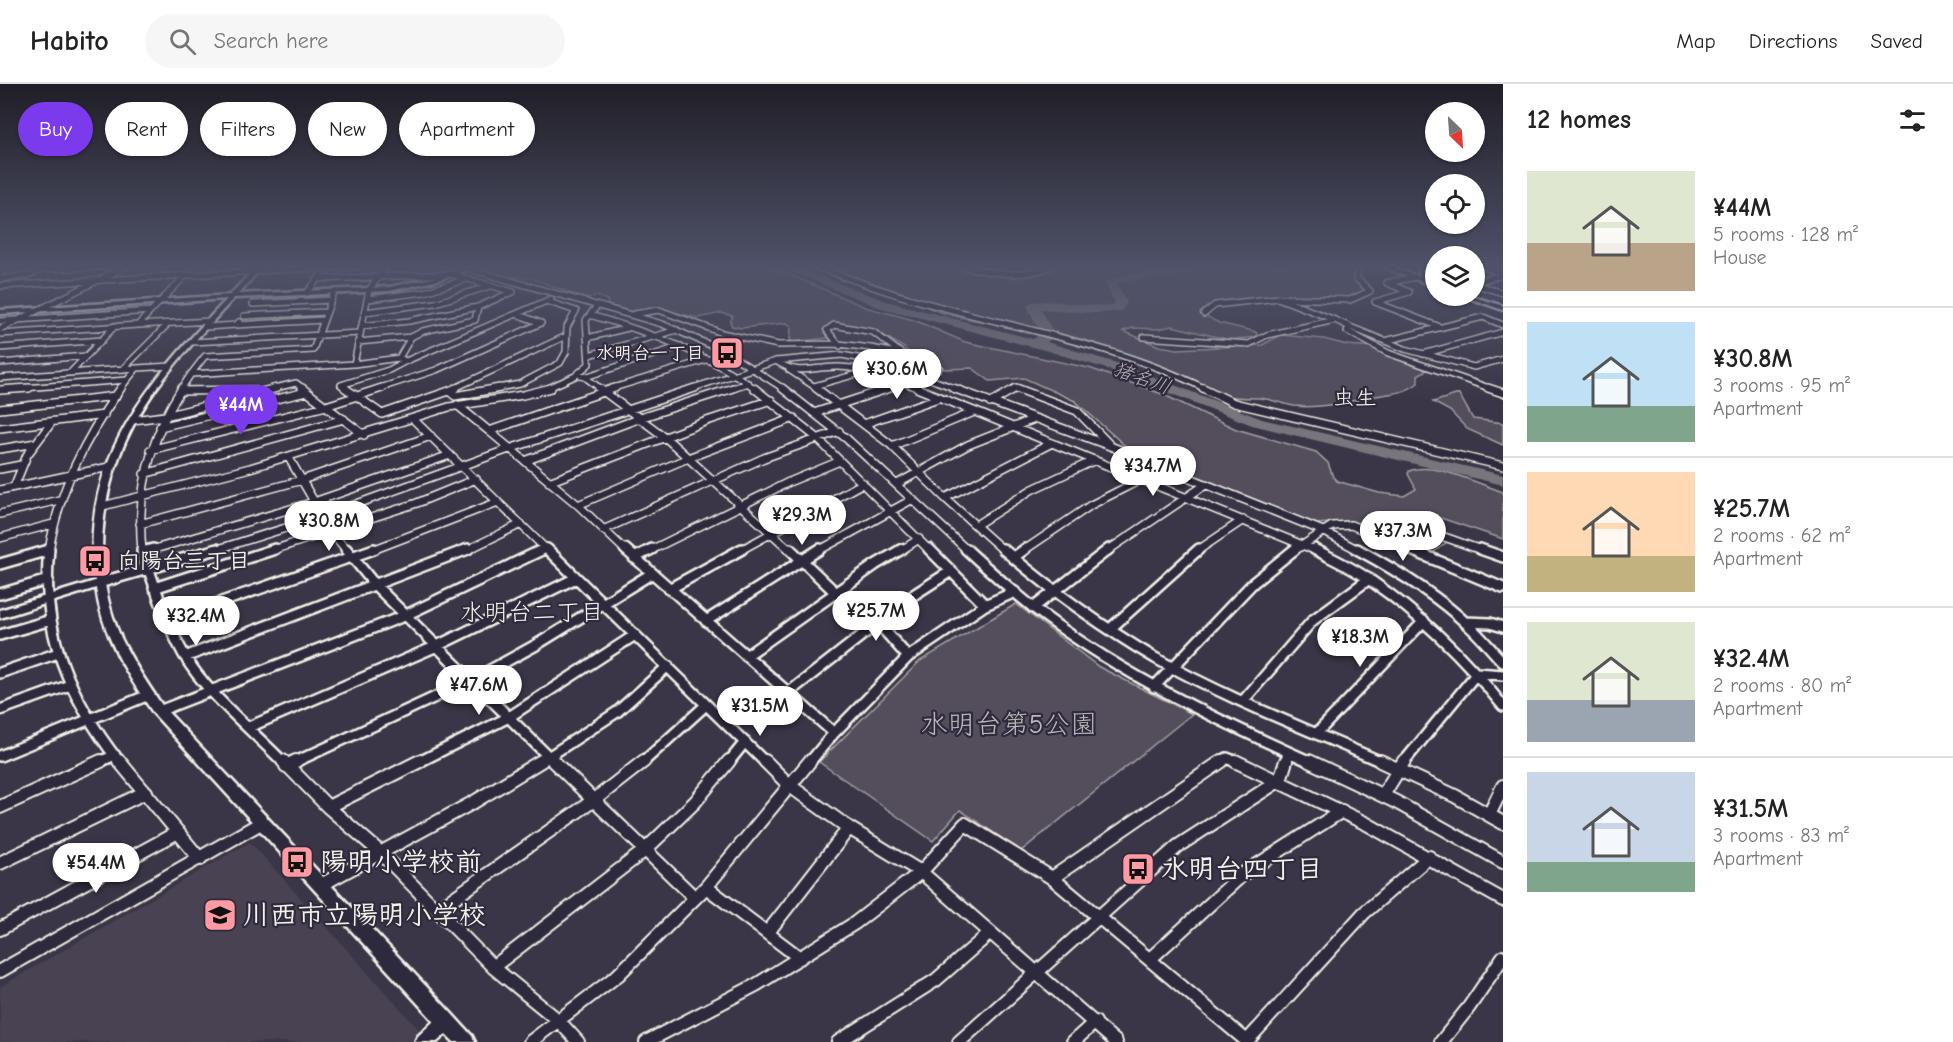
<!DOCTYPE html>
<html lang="en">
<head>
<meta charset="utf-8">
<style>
  body { margin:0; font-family:"Comic Neue","Klee One",sans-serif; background:#f6f6f6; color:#222; height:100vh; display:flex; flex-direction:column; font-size:22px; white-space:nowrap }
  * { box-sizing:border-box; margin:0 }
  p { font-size:20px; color:#767676 }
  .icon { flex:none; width:33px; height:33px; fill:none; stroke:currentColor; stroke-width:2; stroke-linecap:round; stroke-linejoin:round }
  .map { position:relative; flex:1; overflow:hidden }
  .sheet { display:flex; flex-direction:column; background:#fff; width:450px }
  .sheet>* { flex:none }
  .guide { position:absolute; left:18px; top:18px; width:570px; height:54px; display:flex; gap:12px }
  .needle { width:39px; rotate:155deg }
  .tools { position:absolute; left:1425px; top:18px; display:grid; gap:12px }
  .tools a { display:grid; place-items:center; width:60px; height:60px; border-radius:50%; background:#fff; box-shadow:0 2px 4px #0004; font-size:30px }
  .price { position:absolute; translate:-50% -51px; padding:0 14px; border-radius:21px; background:#fff; color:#222; font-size:20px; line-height:39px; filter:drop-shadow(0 2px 3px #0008) }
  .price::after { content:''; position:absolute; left:50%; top:36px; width:18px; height:14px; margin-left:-9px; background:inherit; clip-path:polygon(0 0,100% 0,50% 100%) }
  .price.active { background:#7c3aed; color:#fff }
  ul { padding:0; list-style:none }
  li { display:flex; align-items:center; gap:18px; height:150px; padding:0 24px }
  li+li { border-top:2px solid #e0e0e0 }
  li span { display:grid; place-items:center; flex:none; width:168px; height:120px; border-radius:0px; color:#555 }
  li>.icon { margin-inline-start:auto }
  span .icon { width:72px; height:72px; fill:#fffc; stroke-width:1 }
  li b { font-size:26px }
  h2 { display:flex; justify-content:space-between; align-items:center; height:72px; padding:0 24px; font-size:26px }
  .chip { padding:0 21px; border-radius:27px; background:#fff; box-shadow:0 2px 4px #0004; font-size:21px; line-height:54px }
  .chip.active { background:#7c3aed; color:#fff }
  header { display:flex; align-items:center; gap:36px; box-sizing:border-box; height:84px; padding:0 30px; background:#fff; border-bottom:2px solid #e0e0e0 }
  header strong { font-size:28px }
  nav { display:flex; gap:33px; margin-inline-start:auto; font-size:21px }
  .search { width:420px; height:54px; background:#f6f6f6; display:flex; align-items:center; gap:15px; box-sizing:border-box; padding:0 21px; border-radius:33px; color:#767676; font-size:22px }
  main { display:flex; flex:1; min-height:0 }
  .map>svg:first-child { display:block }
  .built { fill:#484352 }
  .green { fill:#534e5c; stroke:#a4a0a2; stroke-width:1.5 }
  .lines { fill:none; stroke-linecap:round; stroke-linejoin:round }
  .river { fill:#78747b; fill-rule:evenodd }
  .minor-far3-casing { stroke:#f4f1e8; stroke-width:8 }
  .minor-far2-casing { stroke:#f4f1e8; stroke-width:10 }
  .minor-far1-casing { stroke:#f4f1e8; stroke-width:14 }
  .minor-casing { stroke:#f4f1e8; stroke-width:16 }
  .tertiary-casing { stroke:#f4f1e8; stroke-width:5 }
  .minor-far3 { stroke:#2f2a3d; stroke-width:5 }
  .minor-far2 { stroke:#2f2a3d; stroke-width:7 }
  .minor-far1 { stroke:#2f2a3d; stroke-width:9 }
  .minor { stroke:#2f2a3d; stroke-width:12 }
  .tertiary { fill:#2f2a3d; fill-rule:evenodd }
  .labels { text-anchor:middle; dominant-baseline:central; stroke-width:4.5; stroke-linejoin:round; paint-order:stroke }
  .far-poi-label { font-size:18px; font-weight:bold; fill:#f4f1e8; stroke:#2f2a3d; text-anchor:end }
  .far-water-label { font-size:20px; font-style:italic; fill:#b6b2b2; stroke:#2f2a3d }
  .far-quarter-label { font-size:22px; fill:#f4f1e8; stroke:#2f2a3d }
  .poi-label { font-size:22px; font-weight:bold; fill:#f4f1e8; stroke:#2f2a3d; text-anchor:start }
  .neighbourhood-label { font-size:24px; fill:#f4f1e8; stroke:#2f2a3d }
  .near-park-label { font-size:27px; fill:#bcb8b7; stroke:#2f2a3d }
  .near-poi-label { font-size:27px; font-weight:bold; fill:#f4f1e8; stroke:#2f2a3d; text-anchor:start }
</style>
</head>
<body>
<header>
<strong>Habito</strong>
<div class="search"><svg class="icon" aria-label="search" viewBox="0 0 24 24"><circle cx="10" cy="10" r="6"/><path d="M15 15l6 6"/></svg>Search here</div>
<nav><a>Map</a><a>Directions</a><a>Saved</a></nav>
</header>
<main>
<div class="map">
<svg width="1503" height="958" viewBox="0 0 1503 958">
  <rect width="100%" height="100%" fill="#3b3647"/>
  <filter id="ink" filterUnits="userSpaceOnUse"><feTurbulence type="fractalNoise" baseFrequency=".0167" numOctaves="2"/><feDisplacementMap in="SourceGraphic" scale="12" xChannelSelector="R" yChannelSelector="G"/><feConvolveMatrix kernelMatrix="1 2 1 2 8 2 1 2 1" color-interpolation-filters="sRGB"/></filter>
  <g filter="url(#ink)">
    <path class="built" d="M250 758 421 948 410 958H0V903Z"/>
    <path class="green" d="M502 182 765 183 793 192 865 223 914 236 965 258 1089 284 1162 310 1236 345 1316 368 1328 379 1333 393 1337 397 1379 409 1404 412 1416 405 1408 390 1409 387C1433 377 1479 400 1503 408V455L1417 426 1406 434 1447 458 1433 469 1350 437 1317 440 1131 367 1075 317 1024 294 990 297 972 284 945 285 936 279 911 271 903 263 875 246 831 239 823 246 829 254 793 258 790 256 791 242 787 239 741 244 732 242 730 238 733 232 721 229 698 234 658 225 632 228 608 221 607 216 597 212 586 215 531 194 514 193Z
      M804 182C851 182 905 178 951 182 986 185 1025 204 1057 182H1347L1355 185 1353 194 1365 206 1346 214 1277 212 1213 219 1200 229 1219 239 1253 247 1257 249 1256 253 1229 256 1172 242 1159 245 1133 244 1123 247 1159 262 1177 265 1262 261 1281 251 1324 255 1347 261 1375 263 1428 285 1418 291V299C1403 311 1388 309 1371 313 1347 318 1319 325 1294 322 1283 320 1271 315 1259 314 1244 313 1233 315 1219 310 1207 306 1197 298 1186 293 1147 276 1104 261 1062 250 1019 239 936 240 906 209H886L871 205 859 196 842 197 834 192 836 188 834 186Z
      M1459 310 1473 335 1503 339V361L1467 345 1450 327 1433 318Z
      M1016 520 1099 583 1192 630 1021 767 960 726 933 757 819 678 920 577Z"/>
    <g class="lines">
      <path class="river" d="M778 182H793L886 217 1033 255 1041 250 1027 222 1029 219C1057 213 1085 225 1113 221L1115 219 1105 199 1107 197 1129 189 1174 187 1177 186 1170 182H1186L1189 189 1187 191 1129 196 1117 200 1127 219 1121 227 1096 229 1041 225 1055 252 1047 258 1120 280 1262 335 1503 391V401L1252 341 1110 286 1048 267 878 223Z"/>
      <defs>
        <path id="minor-far3" d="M298 182 295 185 363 182
          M459 182 662 240 726 268 784 305
          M814 182C844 192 874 204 905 213 1006 243 1111 258 1206 305
          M959 182C991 188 1020 196 1051 182
          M1481 182 1503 189
          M43 185 124 182
          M0 189 6 182
          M1415 193 1387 199 1409 208 1375 218 1440 243
          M0 195 30 191 45 183
          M318 195 451 190 513 208
          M1474 198 1503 191
          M1474 200 1503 209
          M0 202 295 185
          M512 208 478 223 475 236 423 247 411 253 399 274 406 277 551 215
          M307 209 321 191
          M368 215 424 208 467 195
          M253 220 331 216
          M151 227 187 190
          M365 228 435 219 490 202
          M634 230 659 226 722 249 778 261 839 260 871 264 902 270 939 284 925 292 885 305
          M1204 230 1215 221 1278 214 1350 216 1370 207 1356 194 1358 186 1353 182
          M590 231C649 248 706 269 756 305
          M244 232 326 228
          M1335 236 1350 243 1347 247 1388 269 1492 305
          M0 237 151 227 138 241 0 250
          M138 241 211 237
          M236 241 324 236
          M362 242 409 237 478 223
          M205 243 236 241 239 238
          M1350 243 1405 265 1474 283 1503 275
          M0 245 127 182
          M1144 253 1249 260 1267 251 1335 236 1278 214
          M587 254 628 244
          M1385 257 1483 233 1503 241
          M192 258 360 249
          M358 258 411 253
          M840 262 827 246 834 241 873 248 901 269
          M0 264 102 256
          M1423 270 1503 248
          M589 271 677 246
          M776 277C799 293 813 282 839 283 867 284 895 295 920 305
          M0 279 86 272
          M354 280 399 274
          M123 285 168 240
          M789 286 818 305
          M71 288 115 242
          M191 290 205 272 313 266 334 208
          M581 292 585 293 681 262
          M585 293 601 305
          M0 294 137 284
          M814 302 864 288
          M10 305 127 296
          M120 305 137 284 171 282
          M181 305 191 290 354 280 369 206 386 182
          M271 305 296 299 304 305
          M347 305 341 301 389 286 406 277
          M377 305 436 286 541 239 516 230
          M453 305 566 252
          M492 305 520 300 560 279 566 268 567 243 576 227 546 217
          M546 305 575 292 589 280 586 236 597 222
          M610 305 709 275
          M690 305 776 277 842 271 893 281 957 305
          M729 305 748 299
          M1014 305H1019"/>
        <path id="minor-far2" d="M302 304 364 351
          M345 304 382 330 449 307 455 312 500 304
          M599 304 666 354 791 467
          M754 304 816 353 930 467
          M782 304 847 355 968 467
          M816 304 891 361 946 415 1004 467
          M917 304 1317 467
          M953 304 1110 362 1323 447 1360 467
          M1203 304 1234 319 1503 382
          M1488 304 1503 309
          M0 306 29 304
          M180 307 254 306
          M449 307 456 304
          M990 319 1016 304 1077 327 1108 359
          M457 321 489 347 615 304
          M0 325 116 312
          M817 328 890 304
          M413 335 548 467
          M133 336 165 332 277 304
          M864 340 938 314
          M160 343 306 308
          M0 344 104 331
          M489 347 578 421 626 467
          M892 362 974 328
          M0 365 36 359
          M150 366 326 322 382 304
          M289 374 331 447 347 467
          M525 377 640 334 733 304
          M0 385 21 381
          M144 390 344 335
          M549 398 707 337 771 316
          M897 400 968 361 1034 335
          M14 403 27 371 52 338
          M0 406 109 383
          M945 414 1052 359
          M578 421 688 374 794 334
          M99 423 250 384 449 323 523 311 551 304
          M0 430 59 416
          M140 440 302 396 431 352
          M976 441 1031 406 1095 376
          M603 446 764 374 839 347
          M1436 450 1484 467
          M0 454 53 440
          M49 467C59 405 85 354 121 304
          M142 467C136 407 150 354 182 304
          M148 467 314 418 450 371
          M212 467 321 433 509 365 695 304
          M270 467 417 419 476 395
          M370 467 498 418
          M465 467 521 440
          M541 467 546 464
          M649 467 789 398 840 377
          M739 467 863 399
          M818 467 913 415
          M900 467 919 455
          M1023 467 1091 421 1142 395
          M1107 467 1205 401
          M1197 467 1243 436
          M1294 467 1332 442 1351 441 1413 467"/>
        <path id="minor-far1" d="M49 465C40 548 70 615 120 679
          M142 465 143 481 149 486C159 515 169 544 184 571 205 608 254 648 284 679
          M346 465 375 501 555 679
          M547 465 766 679
          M625 465 834 649
          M790 465 836 509 878 539 908 573
          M929 465 985 521 1015 508
          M966 465C991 488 1016 511 1043 531 1126 593 1219 637 1313 679
          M1003 465C1050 505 1101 542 1155 574 1228 615 1307 645 1384 679
          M1314 465C1333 475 1353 484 1370 496 1421 531 1465 574 1503 622
          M1357 465C1396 486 1436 510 1468 541 1481 552 1491 566 1503 578
          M1409 465 1503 504
          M1480 465 1503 473
          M143 468 153 465
          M634 474 652 465
          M1013 474 1025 465
          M0 480 49 466
          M99 499 217 465
          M154 504 275 465
          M669 505 742 465
          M0 510 48 496
          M1033 524 1109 465
          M167 537 374 465
          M706 537 820 465
          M1465 538 1490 539 1503 543
          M1110 545 1199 465
          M0 551 51 536
          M746 572 875 481 902 465
          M185 573 468 465
          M0 589 58 569
          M1154 603 1253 499 1295 465
          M788 609 915 510 951 487
          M1243 617 1313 536 1369 495
          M0 626 70 601
          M159 627 404 532 544 465
          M249 643 437 562 576 494
          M1316 650 1424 537
          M0 672 146 612
          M97 679 115 671
          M293 679 472 596 536 561 651 490
          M417 679 509 633 635 551
          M539 679 617 628 668 582
          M642 679 706 621
          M728 679 745 658
          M809 679 834 649 908 573 985 521
          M1220 679 1227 674 1239 679
          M1285 679 1288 669
          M1403 679 1477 589 1503 591"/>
        <path id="minor" d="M119 677 200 775
          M283 677 328 723 381 769 493 883 559 937 578 958
          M553 677 695 814
          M765 677 790 702 849 744 921 788 1116 958
          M1235 677 1367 740 1503 816
          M1309 677 1396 718 1503 778
          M1380 677 1455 712 1503 739
          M286 682 296 677
          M1383 711 1404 677
          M0 723 101 677
          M328 723 420 677
          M1489 731 1503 702
          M0 779 146 708
          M1052 794 1222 677
          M321 801 474 718 541 677
          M706 803 800 874
          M438 825 594 716 644 677
          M0 845 178 748
          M768 848 849 744
          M1150 875 1243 790 1342 727
          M493 883 644 767 695 718 729 677
          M0 887 261 739
          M1247 957 1364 829 1429 773
          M530 958 618 891 706 803 810 677
          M646 958 756 901 855 839 921 788 965 740 1052 794 1248 958
          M838 958 936 896 990 849
          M959 958 1178 762 1280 696 1286 677
          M1073 958 1095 938
          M1441 958 1469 923 1503 873"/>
        <path id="tertiary" d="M257 182H263L238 210 389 203 432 194 467 183 470 185 435 197 389 207 234 214C204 247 173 279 149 315 102 385 86 475 121 554 133 579 148 601 164 624L453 931 472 952 475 958H454L446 950 437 958H415L418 952 434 937 154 630C128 592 102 551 96 504L0 534V526L95 497C78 375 150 297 227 215L0 230V226L230 211Z
          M1380 182H1389L1419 193 1420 182H1426L1425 195 1436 199V203Z
          M1463 212H1471L1503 222V226Z"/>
      </defs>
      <use href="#minor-far3" class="minor-far3-casing"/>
      <use href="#minor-far2" class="minor-far2-casing"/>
      <use href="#minor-far1" class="minor-far1-casing"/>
      <use href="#minor" class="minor-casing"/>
      <use href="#tertiary" class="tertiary-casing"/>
      <use href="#minor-far3" class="minor-far3"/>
      <use href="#minor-far2" class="minor-far2"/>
      <use href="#minor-far1" class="minor-far1"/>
      <use href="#minor" class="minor"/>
      <use href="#tertiary" class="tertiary"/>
    </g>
  </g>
  <linearGradient id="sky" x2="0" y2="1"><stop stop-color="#201e27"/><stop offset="0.58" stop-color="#4f5269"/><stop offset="1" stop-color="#4f5269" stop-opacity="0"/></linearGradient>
  <rect width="1503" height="316" fill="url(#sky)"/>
  <defs>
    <symbol id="bus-square" viewBox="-11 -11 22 22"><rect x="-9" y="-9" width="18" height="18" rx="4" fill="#ff9aa2" stroke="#2f2a3d"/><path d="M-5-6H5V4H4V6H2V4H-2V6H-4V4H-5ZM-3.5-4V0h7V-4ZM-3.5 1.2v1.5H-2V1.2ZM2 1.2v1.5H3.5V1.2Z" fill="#111"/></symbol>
    <symbol id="school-square" viewBox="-11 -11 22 22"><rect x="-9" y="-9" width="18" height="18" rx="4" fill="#ff9aa2" stroke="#2f2a3d"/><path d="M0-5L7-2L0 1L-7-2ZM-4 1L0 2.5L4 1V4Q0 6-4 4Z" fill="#111"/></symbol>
  </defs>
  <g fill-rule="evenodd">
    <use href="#bus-square" x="708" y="250" width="38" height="38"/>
    <use href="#bus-square" x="76" y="458" width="38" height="38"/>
    <use href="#bus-square" x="278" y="759" width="38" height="38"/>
    <use href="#bus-square" x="1119" y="766" width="38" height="38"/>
    <use href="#school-square" x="201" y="812" width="38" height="38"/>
  </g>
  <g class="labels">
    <g class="far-poi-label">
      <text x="704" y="269">水明台一丁目</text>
    </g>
    <g class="far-water-label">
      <text transform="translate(1142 294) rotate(20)">猪名川</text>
    </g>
    <g class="far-quarter-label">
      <text x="1355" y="314">虫生</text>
    </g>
    <g class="poi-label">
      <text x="118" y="477">向陽台三丁目</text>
    </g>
    <g class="neighbourhood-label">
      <text x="532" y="528">水明台二丁目</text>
    </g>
    <g class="near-park-label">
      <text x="1009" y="640">水明台第5公園</text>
    </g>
    <g class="near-poi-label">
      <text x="320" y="778">陽明小学校前</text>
      <text x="1161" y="785">水明台四丁目</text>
      <text x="243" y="831">川西市立陽明小学校</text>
    </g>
  </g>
</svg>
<div class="tools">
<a><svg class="needle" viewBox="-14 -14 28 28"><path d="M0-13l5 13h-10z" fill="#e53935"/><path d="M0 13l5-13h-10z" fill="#767676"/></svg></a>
<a><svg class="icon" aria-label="locate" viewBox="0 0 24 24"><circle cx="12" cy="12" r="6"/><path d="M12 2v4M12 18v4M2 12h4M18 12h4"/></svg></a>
<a><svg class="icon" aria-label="layers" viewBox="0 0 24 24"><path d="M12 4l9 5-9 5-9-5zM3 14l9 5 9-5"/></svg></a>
</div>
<b class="price" style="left:897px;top:316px">¥30.6M</b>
<b class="price active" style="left:241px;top:352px">¥44M</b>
<b class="price" style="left:1153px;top:413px">¥34.7M</b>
<b class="price" style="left:802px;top:462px">¥29.3M</b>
<b class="price" style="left:329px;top:468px">¥30.8M</b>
<b class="price" style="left:1403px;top:478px">¥37.3M</b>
<b class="price" style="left:876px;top:558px">¥25.7M</b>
<b class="price" style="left:196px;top:563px">¥32.4M</b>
<b class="price" style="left:1360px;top:584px">¥18.3M</b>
<b class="price" style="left:479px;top:632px">¥47.6M</b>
<b class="price" style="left:760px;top:653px">¥31.5M</b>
<b class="price" style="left:96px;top:810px">¥54.4M</b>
<div class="guide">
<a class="chip active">Buy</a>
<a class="chip">Rent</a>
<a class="chip">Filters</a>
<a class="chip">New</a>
<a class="chip">Apartment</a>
</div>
</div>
<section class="sheet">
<h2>12 homes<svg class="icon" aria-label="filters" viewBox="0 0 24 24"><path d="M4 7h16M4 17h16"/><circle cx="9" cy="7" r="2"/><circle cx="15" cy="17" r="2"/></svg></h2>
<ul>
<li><span style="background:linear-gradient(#dfe7d0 60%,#b9a48a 0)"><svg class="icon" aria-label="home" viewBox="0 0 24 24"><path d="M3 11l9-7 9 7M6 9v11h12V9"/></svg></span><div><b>¥44M</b><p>5 rooms · 128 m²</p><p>House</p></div></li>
<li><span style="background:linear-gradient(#bfe0f5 70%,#7fa58c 0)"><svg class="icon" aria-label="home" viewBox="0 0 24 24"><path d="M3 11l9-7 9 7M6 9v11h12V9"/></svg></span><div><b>¥30.8M</b><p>3 rooms · 95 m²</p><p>Apartment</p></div></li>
<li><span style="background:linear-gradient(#ffd9b3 70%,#c2b280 0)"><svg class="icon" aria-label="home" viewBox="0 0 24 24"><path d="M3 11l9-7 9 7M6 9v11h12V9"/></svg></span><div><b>¥25.7M</b><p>2 rooms · 62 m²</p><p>Apartment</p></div></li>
<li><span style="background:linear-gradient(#dfe7d0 65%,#9aa5b1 0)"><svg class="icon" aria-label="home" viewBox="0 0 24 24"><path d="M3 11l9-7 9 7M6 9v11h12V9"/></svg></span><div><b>¥32.4M</b><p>2 rooms · 80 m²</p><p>Apartment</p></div></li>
<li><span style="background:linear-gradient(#c9d6e8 75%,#7fa58c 0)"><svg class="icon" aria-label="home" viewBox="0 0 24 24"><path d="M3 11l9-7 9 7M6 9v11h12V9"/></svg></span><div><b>¥31.5M</b><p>3 rooms · 83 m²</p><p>Apartment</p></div></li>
</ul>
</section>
</main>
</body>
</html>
